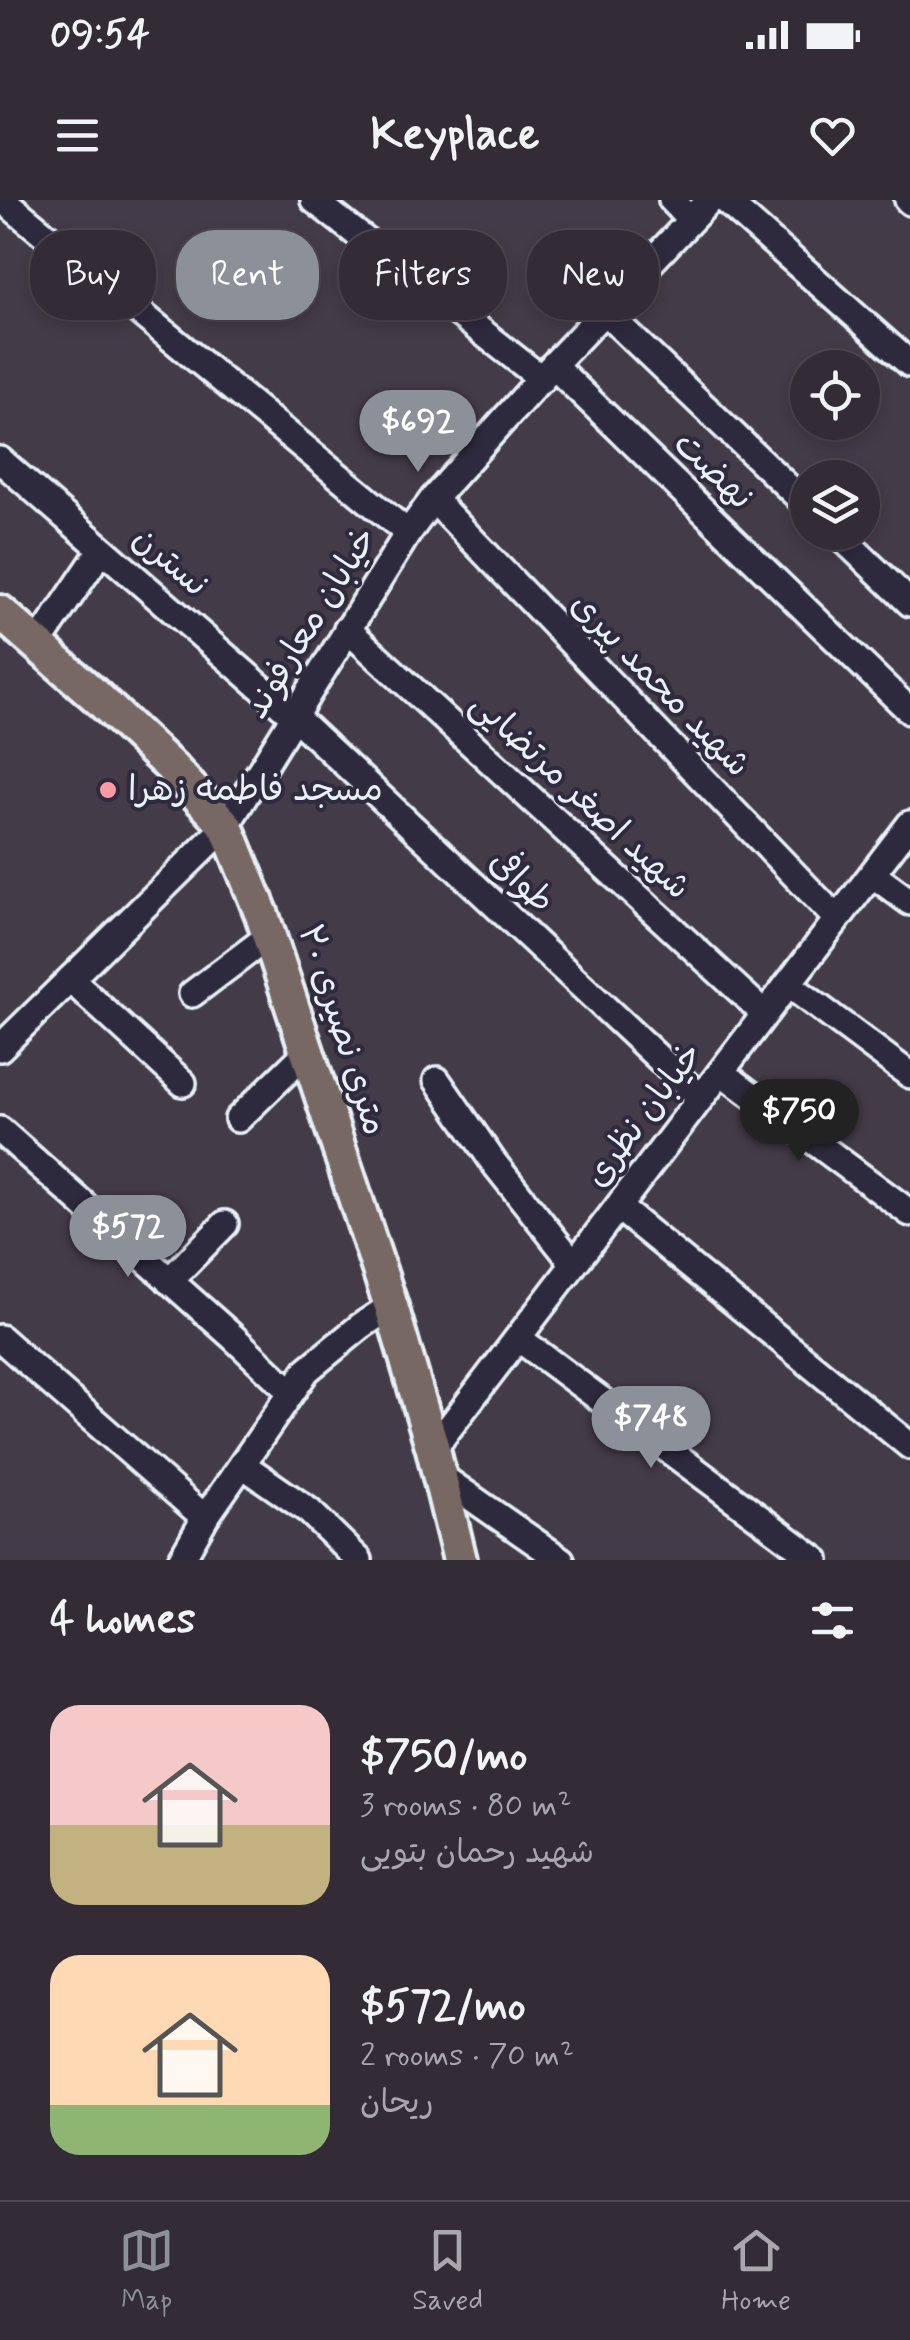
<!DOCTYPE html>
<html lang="en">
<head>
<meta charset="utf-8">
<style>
  body { margin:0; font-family:Mynerve,"Playpen Sans Arabic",sans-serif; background:#3e3842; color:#f1f3f6; height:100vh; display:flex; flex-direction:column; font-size:38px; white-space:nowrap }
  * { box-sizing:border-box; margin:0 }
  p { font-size:32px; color:#a9a7ad }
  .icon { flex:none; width:55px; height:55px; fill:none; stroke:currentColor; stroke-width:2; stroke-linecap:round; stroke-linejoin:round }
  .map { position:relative; height:1360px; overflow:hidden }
  .side { display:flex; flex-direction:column; background:#332c36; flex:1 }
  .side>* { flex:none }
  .top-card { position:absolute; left:30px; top:30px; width:850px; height:90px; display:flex; gap:20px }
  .tools { position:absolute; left:790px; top:150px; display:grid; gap:20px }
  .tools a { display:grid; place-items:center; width:90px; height:90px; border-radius:50%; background:#332c36; box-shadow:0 5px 15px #0003,0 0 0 2px #4e4851; font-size:50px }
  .price { position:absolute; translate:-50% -85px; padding:0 22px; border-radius:35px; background:#8c9099; color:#fff; font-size:32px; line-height:65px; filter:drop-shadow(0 2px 5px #0008) }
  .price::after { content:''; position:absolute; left:50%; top:60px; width:30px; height:22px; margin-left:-15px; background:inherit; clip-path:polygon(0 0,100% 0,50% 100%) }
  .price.selected { background:#222; color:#fff }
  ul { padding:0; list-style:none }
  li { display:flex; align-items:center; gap:30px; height:250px; padding:0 50px }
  li span { display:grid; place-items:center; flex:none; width:280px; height:200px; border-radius:30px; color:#555 }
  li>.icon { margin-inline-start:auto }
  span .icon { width:120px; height:120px; fill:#fffc; stroke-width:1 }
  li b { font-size:42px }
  h2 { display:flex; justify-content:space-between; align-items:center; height:120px; padding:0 50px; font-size:42px }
  .pill { padding:0 35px; border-radius:40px; background:#332c36; box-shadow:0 5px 15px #0003,0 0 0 2px #4e4851; font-size:35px; line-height:90px }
  .pill.selected { background:#8c9099; color:#fff }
  .status { display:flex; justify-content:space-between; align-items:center; height:70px; padding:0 50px; background:#332c36; direction:ltr }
  .status svg { height:28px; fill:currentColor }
  header { display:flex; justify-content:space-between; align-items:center; height:130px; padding:0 50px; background:#332c36; font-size:45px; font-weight:800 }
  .tabs { display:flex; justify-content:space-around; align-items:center; height:140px; border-top:2px solid #4e4851; background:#332c36; font-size:28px; color:#a9a7ad }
  .tabs a { display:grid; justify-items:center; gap:5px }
  .tabs .selected { color:#8c9099 }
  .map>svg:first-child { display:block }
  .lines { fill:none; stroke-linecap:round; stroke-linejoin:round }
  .minor-casing { stroke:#e8f1f8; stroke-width:32 }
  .major-casing { stroke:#e8f1f8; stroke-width:40 }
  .minor { stroke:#2f2a3d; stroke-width:25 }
  .major { stroke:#776864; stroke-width:32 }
  .poi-dot { fill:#ff9aa2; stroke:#2f2a3d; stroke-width:4 }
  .labels { text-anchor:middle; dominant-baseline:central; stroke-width:8; stroke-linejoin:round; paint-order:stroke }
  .street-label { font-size:35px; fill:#e8f1f8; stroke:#2f2a3d }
  .poi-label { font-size:35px; fill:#e8f1f8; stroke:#2f2a3d; text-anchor:start }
</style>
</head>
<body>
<div class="status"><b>09:54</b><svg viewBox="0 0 49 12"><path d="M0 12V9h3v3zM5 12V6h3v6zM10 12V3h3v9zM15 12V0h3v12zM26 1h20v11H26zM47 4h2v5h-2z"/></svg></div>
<header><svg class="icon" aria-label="menu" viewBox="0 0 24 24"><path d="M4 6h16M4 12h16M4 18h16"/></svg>Keyplace<svg class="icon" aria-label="heart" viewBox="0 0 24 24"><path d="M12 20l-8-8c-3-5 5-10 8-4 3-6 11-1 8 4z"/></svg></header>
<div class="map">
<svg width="910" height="1360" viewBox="0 0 910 1360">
  <rect width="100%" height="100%" fill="#443b48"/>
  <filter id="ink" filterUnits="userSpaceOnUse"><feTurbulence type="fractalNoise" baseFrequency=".01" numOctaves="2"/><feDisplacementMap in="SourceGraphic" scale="20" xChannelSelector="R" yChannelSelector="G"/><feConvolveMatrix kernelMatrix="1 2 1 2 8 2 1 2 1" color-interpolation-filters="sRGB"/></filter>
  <g filter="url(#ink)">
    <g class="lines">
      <defs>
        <path id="minor" d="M3 0 408 333
          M314 0 542 179
          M672 0 691 20
          M725 0 910 164
          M908 0 910 2
          M605 112 808 306
          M553 165 910 511
          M0 260 294 516 701 898
          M433 299 837 719
          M836 332 910 403
          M347 429 765 814
          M37 445 102 349
          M872 674 910 702
          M70 779 183 883
          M788 784 910 875
          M192 794 269 736
          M0 848 226 626 408 333 433 299 553 165 710 0
          M721 872 910 1013
          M437 880 494 963 574 1064
          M238 919 307 852
          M0 930 233 1137 291 1192
          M618 1007 910 1246
          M169 1081 225 1024
          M0 1138 205 1318
          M518 1138 816 1360
          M433 1249 910 624
          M243 1265 309 1311 359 1360
          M439 1275 561 1360
          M181 1360 205 1318 307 1170 361 1126 391 1106"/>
        <path id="major" d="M0 412 97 497 171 567 226 626 262 715 391 1106 433 1249 460 1360"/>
      </defs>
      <use href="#minor" class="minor-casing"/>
      <use href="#major" class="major-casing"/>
      <use href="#minor" class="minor"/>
      <use href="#major" class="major"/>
    </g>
  </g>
  <circle class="poi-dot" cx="108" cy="590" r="10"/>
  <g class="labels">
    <g class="street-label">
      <text transform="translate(713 271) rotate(44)">نهضت</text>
      <text transform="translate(170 362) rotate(41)">نسترن</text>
      <text transform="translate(311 423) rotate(-58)">خیابان معارفوند</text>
      <text transform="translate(660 485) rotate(46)">شهید محمد پیری</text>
      <text transform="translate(580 596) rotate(43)">شهید اصغر مرتضایی</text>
      <text transform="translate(521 682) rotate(43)">طوافی</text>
      <text transform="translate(342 830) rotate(72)">۲۰ متری نصیری</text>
      <text transform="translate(644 915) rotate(-53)">خیابان نظری</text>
    </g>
    <g class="poi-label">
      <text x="128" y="590">مسجد فاطمه زهرا</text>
    </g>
  </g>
</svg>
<div class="tools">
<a><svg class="icon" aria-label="locate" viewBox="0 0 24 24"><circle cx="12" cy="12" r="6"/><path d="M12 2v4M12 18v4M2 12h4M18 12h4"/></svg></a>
<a><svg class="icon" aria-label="layers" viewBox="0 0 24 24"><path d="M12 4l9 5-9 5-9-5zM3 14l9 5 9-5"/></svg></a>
</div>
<b class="price" style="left:418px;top:275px">$692</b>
<b class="price selected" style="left:799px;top:964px">$750</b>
<b class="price" style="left:128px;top:1080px">$572</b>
<b class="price" style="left:651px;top:1271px">$748</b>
<div class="top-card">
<a class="pill">Buy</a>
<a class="pill selected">Rent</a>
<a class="pill">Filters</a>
<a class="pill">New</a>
</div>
</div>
<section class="side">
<h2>4 homes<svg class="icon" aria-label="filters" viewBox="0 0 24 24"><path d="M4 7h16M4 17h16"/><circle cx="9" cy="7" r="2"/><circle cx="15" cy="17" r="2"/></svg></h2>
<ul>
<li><span style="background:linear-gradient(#f6c9c9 60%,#c2b280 0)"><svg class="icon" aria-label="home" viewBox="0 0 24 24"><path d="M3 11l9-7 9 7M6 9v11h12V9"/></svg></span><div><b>$750/mo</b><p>3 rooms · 80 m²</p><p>شهید رحمان بتویی</p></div></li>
<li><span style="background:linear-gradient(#ffd9b3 75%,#8fb573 0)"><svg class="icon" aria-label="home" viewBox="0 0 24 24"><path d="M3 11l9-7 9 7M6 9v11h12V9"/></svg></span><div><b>$572/mo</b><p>2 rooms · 70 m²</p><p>ریحان</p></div></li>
</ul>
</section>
<nav class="tabs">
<a class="selected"><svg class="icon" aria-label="map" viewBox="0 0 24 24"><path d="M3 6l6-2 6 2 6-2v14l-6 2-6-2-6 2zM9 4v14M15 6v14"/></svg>Map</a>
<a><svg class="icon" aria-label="saved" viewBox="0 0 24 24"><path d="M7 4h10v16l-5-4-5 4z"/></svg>Saved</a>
<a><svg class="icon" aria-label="home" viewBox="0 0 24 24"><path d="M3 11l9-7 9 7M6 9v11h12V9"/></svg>Home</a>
</nav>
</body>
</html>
